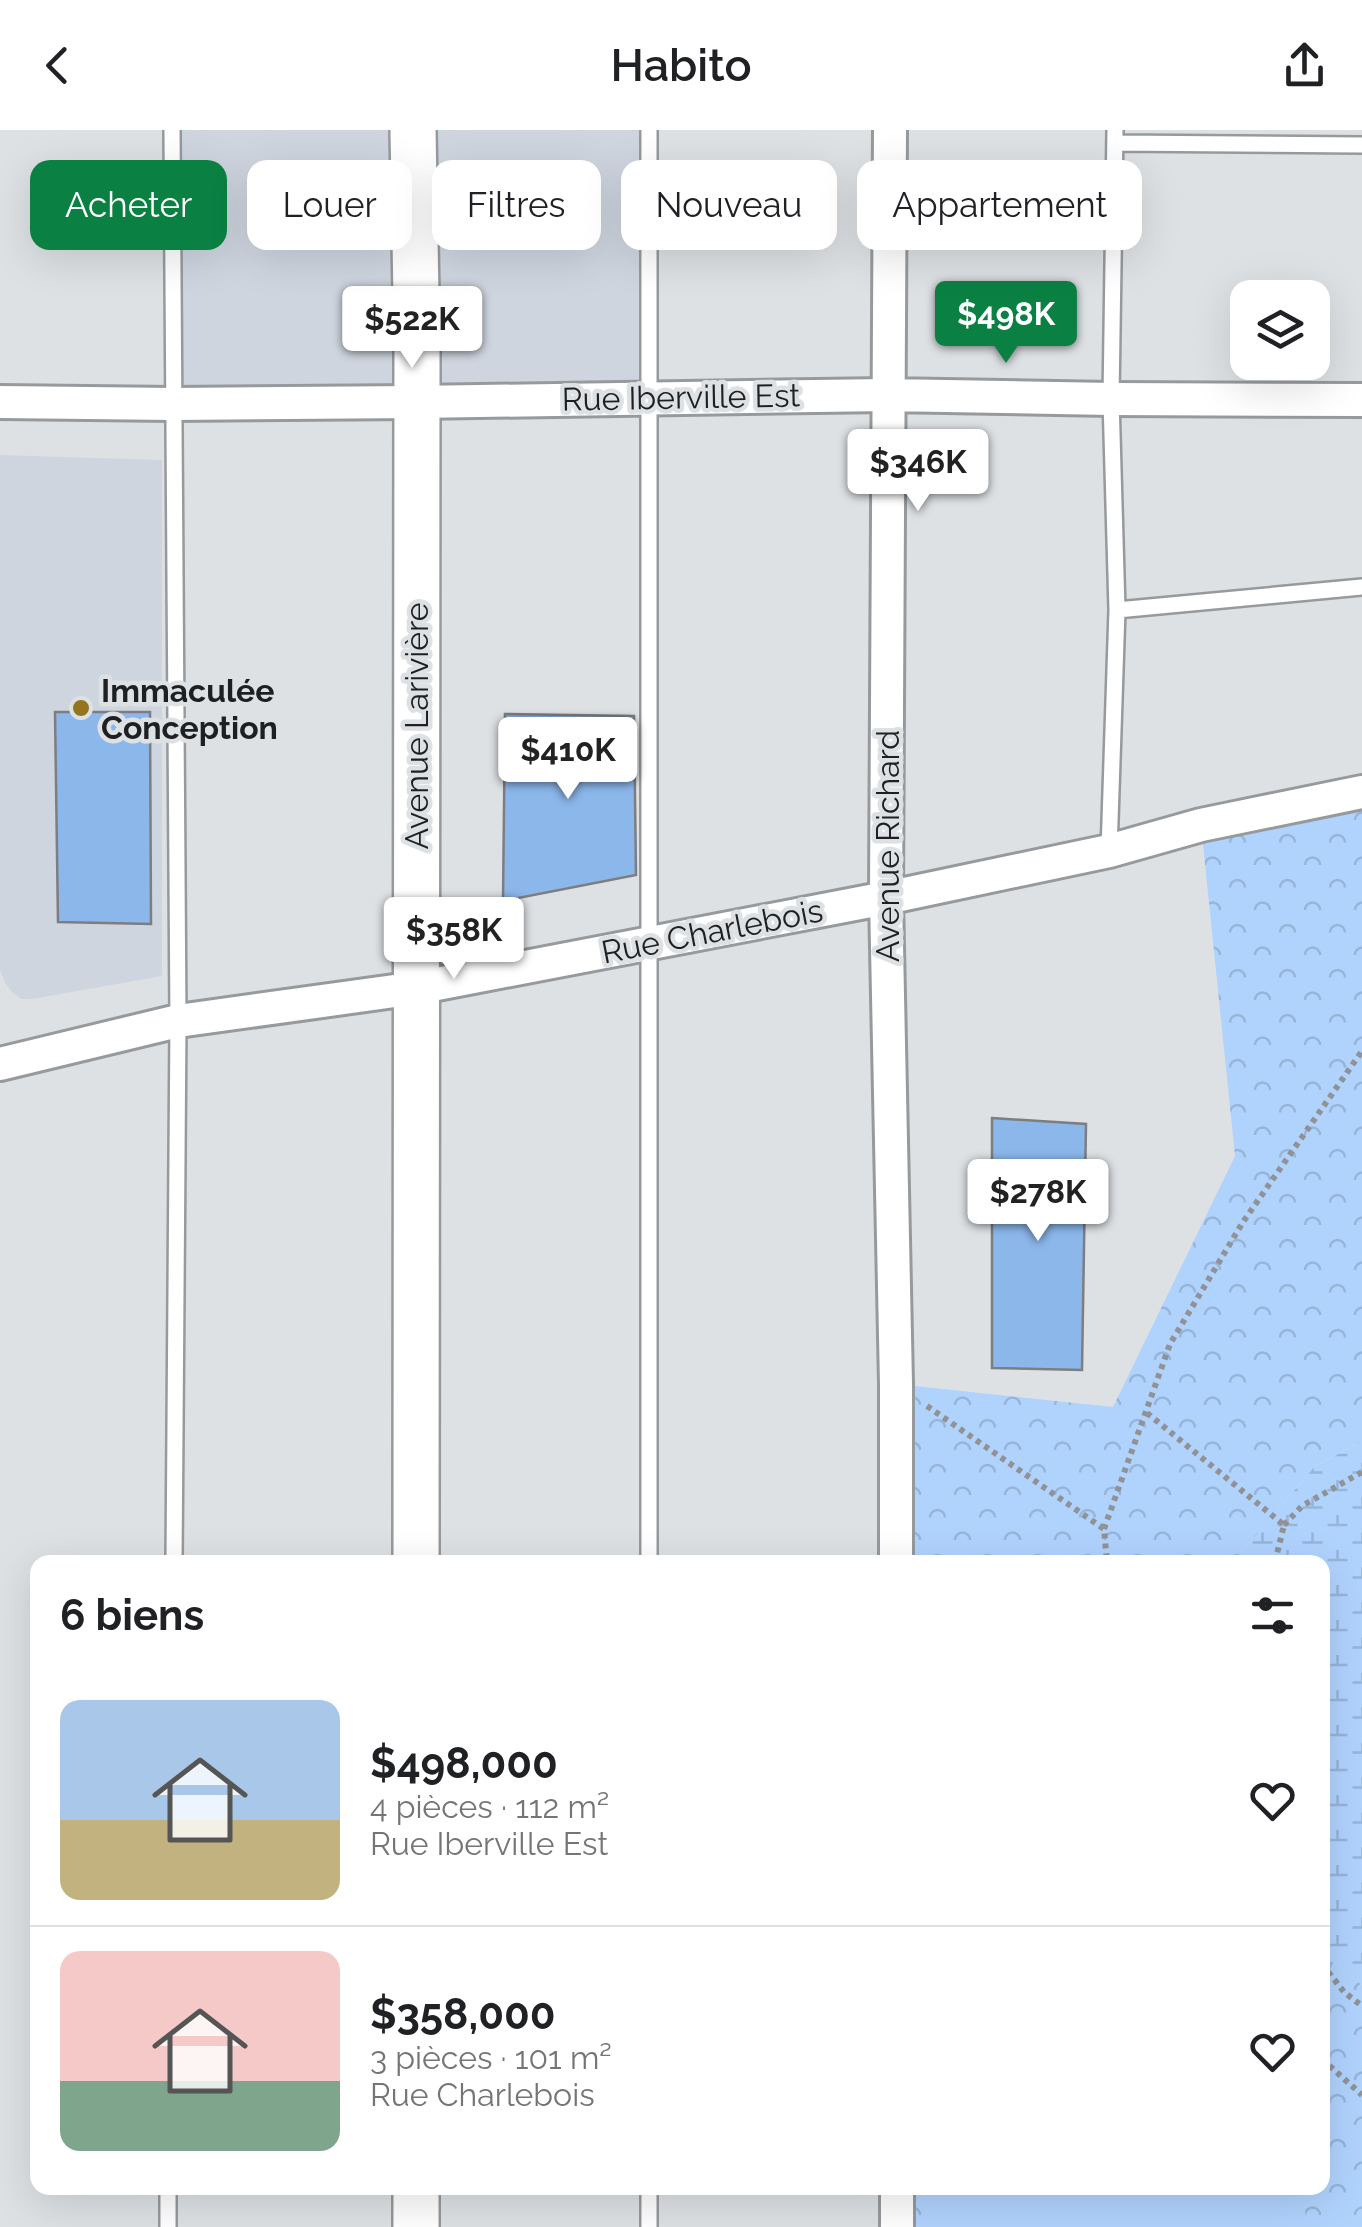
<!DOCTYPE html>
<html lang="fr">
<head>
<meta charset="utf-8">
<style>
  body { margin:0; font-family:Raleway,sans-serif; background:#f2f2f2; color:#202124; height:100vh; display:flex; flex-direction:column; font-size:38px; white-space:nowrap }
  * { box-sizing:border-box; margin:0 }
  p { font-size:32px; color:#757577 }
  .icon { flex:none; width:55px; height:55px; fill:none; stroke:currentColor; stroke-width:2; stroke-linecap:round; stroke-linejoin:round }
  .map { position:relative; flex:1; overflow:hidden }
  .drawer { position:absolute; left:30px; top:1425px; width:1300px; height:640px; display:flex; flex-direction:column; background:#fff; border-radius:20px; box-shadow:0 10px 40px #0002 }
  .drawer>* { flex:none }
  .banner { position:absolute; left:30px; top:30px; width:1302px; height:90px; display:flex; gap:20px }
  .fabs { position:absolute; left:1230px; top:150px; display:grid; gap:20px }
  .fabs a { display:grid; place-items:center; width:100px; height:100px; border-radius:20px; background:#fff; box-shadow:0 10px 40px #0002; font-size:50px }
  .price { position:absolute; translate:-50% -85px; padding:0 22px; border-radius:10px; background:#fff; color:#222; font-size:32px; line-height:65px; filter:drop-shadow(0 2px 5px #0008) }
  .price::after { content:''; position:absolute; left:50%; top:60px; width:30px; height:22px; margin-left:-15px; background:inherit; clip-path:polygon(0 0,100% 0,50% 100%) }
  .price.selected { background:#0b8043; color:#fff }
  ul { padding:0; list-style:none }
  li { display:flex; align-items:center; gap:30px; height:250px; padding:0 30px }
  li+li { border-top:2px solid #e0e0e0 }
  li span { display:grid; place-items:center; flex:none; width:280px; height:200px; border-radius:20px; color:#555 }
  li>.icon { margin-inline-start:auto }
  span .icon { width:120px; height:120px; fill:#fffc; stroke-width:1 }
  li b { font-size:42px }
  h2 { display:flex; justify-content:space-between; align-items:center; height:120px; padding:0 30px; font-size:42px }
  .tag { padding:0 35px; border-radius:20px; background:#fff; box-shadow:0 10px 40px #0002; font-size:35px; line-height:90px }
  .tag.selected { background:#0b8043; color:#fff }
  header { display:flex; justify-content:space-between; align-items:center; height:130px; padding:0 30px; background:#fff; font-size:45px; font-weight:600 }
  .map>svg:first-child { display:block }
  .built { fill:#ced5df }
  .wetland { fill:url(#wetland-marsh) }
  .park { fill:url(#park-crowns) }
  .pitch { fill:#b0d3fe }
  .building { fill:#8cb7eb; stroke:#7c7e81; stroke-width:2.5 }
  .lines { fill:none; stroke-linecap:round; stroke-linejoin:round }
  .lane-casing { stroke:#979a9d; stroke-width:20 }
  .street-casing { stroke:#979a9d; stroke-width:38 }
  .secondary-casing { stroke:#979a9d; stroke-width:50 }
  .path { stroke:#909295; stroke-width:6; stroke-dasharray:5 5; stroke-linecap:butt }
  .lane { stroke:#fff; stroke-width:15 }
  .street { stroke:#fff; stroke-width:32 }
  .secondary { stroke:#fff; stroke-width:45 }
  .poi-dot { fill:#92751c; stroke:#dee1e4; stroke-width:4 }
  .labels { text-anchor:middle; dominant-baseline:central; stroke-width:9; stroke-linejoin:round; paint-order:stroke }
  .street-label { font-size:32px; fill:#1e1f20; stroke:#dee1e4 }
  .poi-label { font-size:32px; font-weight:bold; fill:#1e1f20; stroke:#dee1e4; text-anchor:start }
</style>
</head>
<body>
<header><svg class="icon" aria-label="back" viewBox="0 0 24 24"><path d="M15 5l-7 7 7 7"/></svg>Habito<svg class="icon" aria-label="share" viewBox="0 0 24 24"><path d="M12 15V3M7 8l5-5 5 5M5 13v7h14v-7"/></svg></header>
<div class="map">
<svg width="1362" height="2097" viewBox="0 0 1362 2097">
  <defs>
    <pattern id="wetland-marsh" width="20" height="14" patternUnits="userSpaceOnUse" patternTransform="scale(2.5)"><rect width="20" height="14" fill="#b0d3fe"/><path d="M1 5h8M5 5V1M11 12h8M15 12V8" fill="none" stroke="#97b5d9"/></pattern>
    <pattern id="park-crowns" width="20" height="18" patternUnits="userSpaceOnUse" patternTransform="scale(2.5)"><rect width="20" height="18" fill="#b0d3fe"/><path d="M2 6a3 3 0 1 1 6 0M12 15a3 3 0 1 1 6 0" fill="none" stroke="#97b5d9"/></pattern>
  </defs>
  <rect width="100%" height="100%" fill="#dee1e4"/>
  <path class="built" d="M172 0H649L650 267 174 274Z
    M0 325 162 330V846L32 869H21L12 862 5 853 0 840Z"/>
  <path class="wetland" d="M1362 1311V1855L1323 1825 1322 1432H1233L1314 1337Z"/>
  <path class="park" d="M1362 662V1311L1314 1337 1233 1432H896V1254L1113 1277 1235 1026 1201 695Z
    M1323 1825 1362 1855V2097H897V2058H1322Z"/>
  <path class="pitch" d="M946 2058H1304L1306 2097H966L946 2077Z"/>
  <path class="building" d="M55 582H150L151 794 58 792Z
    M505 584 634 586 636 745 503 771Z
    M992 988 1086 994 1082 1240 992 1238Z"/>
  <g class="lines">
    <defs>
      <path id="lane" d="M172 0 178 891 174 1432
        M649 0V1432
        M1115 13 1362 15
        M1117 480 1362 457
        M1109 721 1117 480 1111 269 1115 0
        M168 2097V2058
        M649 2097V2058"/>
      <path id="street" d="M890 0 886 768 896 1254V1432
        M0 272 174 274 416 272 887 265 1111 269 1362 270
        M0 934 178 891 416 858 886 768 1109 721 1201 695 1362 662
        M897 2058V2097"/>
      <path id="secondary" d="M413 0 417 222 416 1432
        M416 2097V2058"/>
    </defs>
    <use href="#lane" class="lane-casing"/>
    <use href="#street" class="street-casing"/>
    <use href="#secondary" class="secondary-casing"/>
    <path class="path" d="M927 1276 1104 1399 1107 1432
      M1147 1283 1284 1395 1275 1432
      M1284 1395 1302 1376 1362 1342
      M1104 1399 1170 1214 1243 1092 1362 921
      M1322 1834 1344 1862 1362 1876
      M1322 1929 1362 1965"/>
    <use href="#lane" class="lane"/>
    <use href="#street" class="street"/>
    <use href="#secondary" class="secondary"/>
  </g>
  <circle class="poi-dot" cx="81" cy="578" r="10"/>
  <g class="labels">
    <g class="street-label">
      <text transform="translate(681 267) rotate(-1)">Rue Iberville Est</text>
      <text transform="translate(416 596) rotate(-90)">Avenue Larivière</text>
      <text transform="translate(887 716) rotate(-90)">Avenue Richard</text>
      <text transform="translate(712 801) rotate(-11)">Rue Charlebois</text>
    </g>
    <g class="poi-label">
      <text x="101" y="560">Immaculée<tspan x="101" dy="37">Conception</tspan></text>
    </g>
  </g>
</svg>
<div class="fabs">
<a><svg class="icon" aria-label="layers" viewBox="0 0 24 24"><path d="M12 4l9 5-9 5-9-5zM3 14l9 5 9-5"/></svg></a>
</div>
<b class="price selected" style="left:1006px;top:236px">$498K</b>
<b class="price" style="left:412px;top:241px">$522K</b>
<b class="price" style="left:918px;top:384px">$346K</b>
<b class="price" style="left:568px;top:672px">$410K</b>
<b class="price" style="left:454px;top:852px">$358K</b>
<b class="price" style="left:1038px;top:1114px">$278K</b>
<div class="banner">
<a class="tag selected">Acheter</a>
<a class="tag">Louer</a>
<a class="tag">Filtres</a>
<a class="tag">Nouveau</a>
<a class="tag">Appartement</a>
</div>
<section class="drawer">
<h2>6 biens<svg class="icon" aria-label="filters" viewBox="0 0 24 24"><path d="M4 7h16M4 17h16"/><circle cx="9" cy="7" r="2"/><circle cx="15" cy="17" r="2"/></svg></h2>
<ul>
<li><span style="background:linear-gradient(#a9c7e8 60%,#c2b280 0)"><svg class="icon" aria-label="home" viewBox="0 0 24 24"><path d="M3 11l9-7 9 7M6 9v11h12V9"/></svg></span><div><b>$498,000</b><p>4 pièces · 112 m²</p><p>Rue Iberville Est</p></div><svg class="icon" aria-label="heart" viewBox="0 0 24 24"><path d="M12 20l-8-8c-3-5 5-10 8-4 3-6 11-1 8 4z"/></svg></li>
<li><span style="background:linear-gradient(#f6c9c9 65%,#7fa58c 0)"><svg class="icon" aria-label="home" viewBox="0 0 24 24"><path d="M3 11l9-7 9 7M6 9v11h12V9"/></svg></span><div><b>$358,000</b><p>3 pièces · 101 m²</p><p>Rue Charlebois</p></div><svg class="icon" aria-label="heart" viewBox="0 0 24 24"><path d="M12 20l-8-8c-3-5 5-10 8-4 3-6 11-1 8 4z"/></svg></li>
</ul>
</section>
</div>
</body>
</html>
